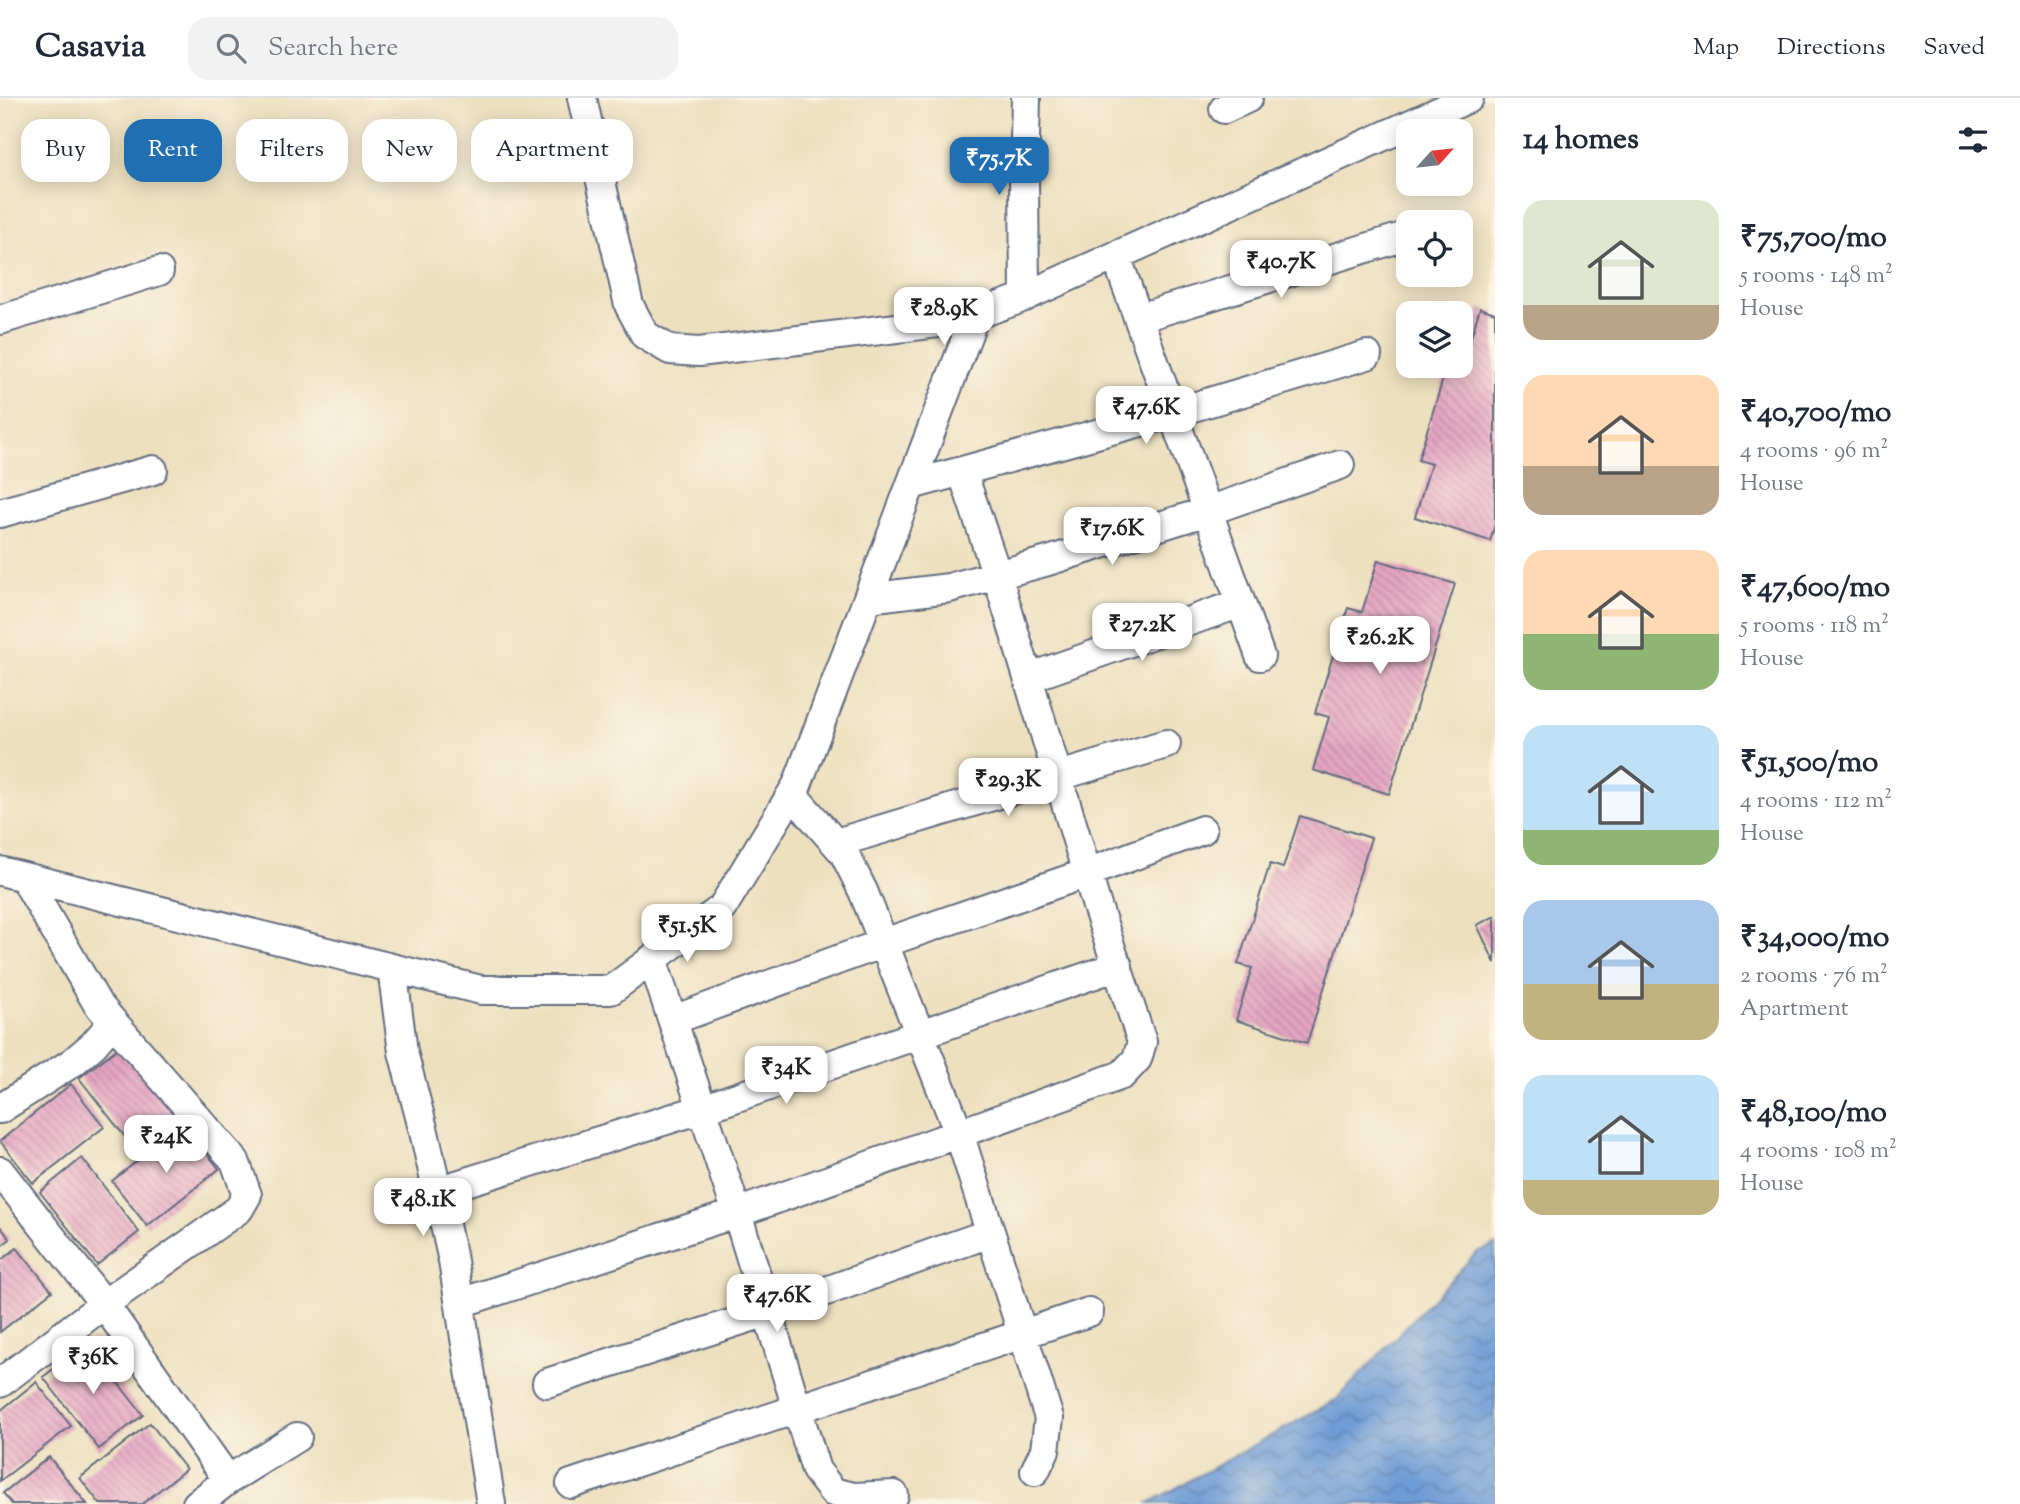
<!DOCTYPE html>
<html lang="en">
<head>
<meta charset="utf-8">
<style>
  body { margin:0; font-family:"Sorts Mill Goudy",serif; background:#f2f2f3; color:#1f2937; height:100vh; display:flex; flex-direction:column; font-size:26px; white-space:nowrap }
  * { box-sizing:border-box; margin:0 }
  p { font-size:23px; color:#747a83 }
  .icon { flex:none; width:38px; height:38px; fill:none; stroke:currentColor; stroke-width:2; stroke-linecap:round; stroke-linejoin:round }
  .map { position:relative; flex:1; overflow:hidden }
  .side { display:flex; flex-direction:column; background:#fff; width:525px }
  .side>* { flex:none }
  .top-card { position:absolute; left:21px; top:21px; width:665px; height:63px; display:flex; gap:14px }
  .needle { width:46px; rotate:63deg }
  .buttons { position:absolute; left:1396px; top:21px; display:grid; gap:14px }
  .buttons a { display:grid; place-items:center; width:77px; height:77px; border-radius:14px; background:#fff; box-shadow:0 4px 18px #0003; font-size:35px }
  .price { position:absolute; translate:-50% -60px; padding:0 16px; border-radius:14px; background:#fff; color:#222; font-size:23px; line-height:46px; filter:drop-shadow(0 2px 4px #0008) }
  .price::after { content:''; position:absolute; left:50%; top:42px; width:21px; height:16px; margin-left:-10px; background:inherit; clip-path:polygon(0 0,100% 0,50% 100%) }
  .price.on { background:#1f6fb2; color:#fff }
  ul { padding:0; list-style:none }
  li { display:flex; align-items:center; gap:21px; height:175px; padding:0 28px }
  li span { display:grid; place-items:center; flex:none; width:196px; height:140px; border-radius:21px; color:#555 }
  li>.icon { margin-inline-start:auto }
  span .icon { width:84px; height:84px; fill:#fffc; stroke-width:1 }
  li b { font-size:30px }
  h2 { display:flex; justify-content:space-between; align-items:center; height:84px; padding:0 28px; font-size:30px }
  .chip { padding:0 24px; border-radius:21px; background:#fff; box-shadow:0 4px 18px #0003; font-size:24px; line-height:63px }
  .chip.on { background:#1f6fb2; color:#fff }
  header { display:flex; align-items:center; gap:42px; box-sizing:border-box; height:98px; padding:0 35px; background:#fff; border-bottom:2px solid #e0e1e3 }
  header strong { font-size:33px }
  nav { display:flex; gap:38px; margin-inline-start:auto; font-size:24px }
  .search { width:490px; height:63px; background:#f2f2f3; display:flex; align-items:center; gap:18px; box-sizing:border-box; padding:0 24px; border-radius:21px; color:#747a83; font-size:26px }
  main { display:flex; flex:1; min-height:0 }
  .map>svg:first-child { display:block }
  .water { fill:url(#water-waves); stroke:#44669a; stroke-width:2 }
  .building { fill:url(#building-back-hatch) }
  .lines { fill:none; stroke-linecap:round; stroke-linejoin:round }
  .street-casing { stroke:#646d80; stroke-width:32 }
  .street { stroke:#fff; stroke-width:28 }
</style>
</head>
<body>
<header>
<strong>Casavia</strong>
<div class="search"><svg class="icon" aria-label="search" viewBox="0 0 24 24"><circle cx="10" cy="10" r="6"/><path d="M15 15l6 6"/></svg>Search here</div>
<nav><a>Map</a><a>Directions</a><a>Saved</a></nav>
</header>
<main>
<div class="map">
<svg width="1495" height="1406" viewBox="0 0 1495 1406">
  <defs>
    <pattern id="water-waves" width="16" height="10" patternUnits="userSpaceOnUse" patternTransform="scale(1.75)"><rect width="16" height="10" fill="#6e9cd6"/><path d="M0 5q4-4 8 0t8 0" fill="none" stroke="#5a80b1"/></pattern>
    <pattern id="building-back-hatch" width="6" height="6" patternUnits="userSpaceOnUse" patternTransform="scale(1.75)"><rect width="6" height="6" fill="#e6a6c2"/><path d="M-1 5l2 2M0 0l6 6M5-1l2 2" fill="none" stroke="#ba88a1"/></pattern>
  </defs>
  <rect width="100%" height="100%" fill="#fcf5e5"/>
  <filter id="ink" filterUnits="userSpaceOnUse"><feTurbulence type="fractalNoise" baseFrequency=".0143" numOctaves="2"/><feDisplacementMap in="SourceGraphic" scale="14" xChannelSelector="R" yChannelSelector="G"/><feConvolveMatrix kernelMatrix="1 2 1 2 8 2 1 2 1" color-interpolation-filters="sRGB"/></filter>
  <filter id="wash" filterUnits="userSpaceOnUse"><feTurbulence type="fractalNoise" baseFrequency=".00686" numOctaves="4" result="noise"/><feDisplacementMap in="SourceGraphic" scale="28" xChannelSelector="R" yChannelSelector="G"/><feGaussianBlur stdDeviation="1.57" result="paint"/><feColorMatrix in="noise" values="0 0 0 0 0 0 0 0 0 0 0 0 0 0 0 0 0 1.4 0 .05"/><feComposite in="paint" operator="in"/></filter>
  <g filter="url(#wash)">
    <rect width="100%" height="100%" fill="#ede0bf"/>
    <path class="water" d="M1495 1147V1406H1147L1336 1302 1477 1154Z"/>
    <g id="blocks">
      <path class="building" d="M1480 210 1495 215V427L1490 443 1415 419 1431 366 1418 362 1447 268H1461V261L1464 262Z
        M1378 462 1455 486 1389 696 1313 672 1329 619 1315 615 1348 510 1362 514Z
        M1300 718 1371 740 1307 945 1236 922 1252 870 1238 866 1270 766 1283 770Z
        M1495 818V865L1477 827Z
        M122 947 176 1016 133 1049 79 980Z
        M71 986 104 1029 33 1085 0 1043Z
        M184 1026 219 1071 147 1128 112 1083Z
        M82 1060 139 1134 97 1167 40 1094Z
        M0 1128 10 1141 0 1149Z
        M17 1150 52 1193 0 1234V1163Z
        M87 1245 143 1317 99 1351 43 1279Z
        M36 1284 71 1328 0 1383V1313Z
        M150 1325 186 1371 142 1406H100L80 1380Z
        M49 1359 87 1406H12L3 1395Z"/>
    </g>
  </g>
  <g filter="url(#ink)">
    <use href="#blocks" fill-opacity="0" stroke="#646d80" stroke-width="2"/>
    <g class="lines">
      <defs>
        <path id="street" d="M582 0 629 207 645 237 670 252 699 254 946 224 975 217 1017 202 1469 0
          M1224 11 1248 0
          M1116 158 1260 558
          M1025 199 1024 81 1026 0
          M1139 220 1409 137
          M0 222 159 173
          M911 387 1173 315 1367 257
          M0 415 153 372
          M868 500 949 490 1048 463 1208 413 1340 367
          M1028 580 1241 505
          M792 696 844 755 863 793 959 1035 1049 1320 1045 1352 1035 1373
          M836 745 1166 646
          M0 773 481 892H611L722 810 797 687 975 217
          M652 861 737 1115 816 1372 833 1394 854 1399 894 1397
          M392 870 403 954 425 1038 453 1163 491 1406
          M673 922 884 845 1087 775 1202 732
          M0 1011 73 964 93 947 113 924 97 905 24 779
          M0 1073 104 1206 228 1382
          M437 1093 702 1011 1118 868
          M460 1205 737 1115 1122 977 1137 961 1142 944 1096 805 997 477 962 373
          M0 1285 104 1206 239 1111 247 1097 235 1063 113 924
          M547 1285 767 1214 990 1135
          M571 1386 1089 1214
          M197 1406 228 1382 297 1339"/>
      </defs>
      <use href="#street" class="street-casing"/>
      <use href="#street" class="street"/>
    </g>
  </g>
</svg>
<div class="buttons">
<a><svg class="needle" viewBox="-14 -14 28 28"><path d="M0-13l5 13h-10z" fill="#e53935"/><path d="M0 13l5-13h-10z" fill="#747a83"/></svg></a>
<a><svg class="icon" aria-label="locate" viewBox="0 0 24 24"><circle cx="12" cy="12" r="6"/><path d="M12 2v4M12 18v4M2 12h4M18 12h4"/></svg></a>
<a><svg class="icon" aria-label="layers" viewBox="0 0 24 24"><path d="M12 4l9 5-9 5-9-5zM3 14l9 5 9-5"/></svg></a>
</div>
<b class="price on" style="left:999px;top:99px">₹75.7K</b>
<b class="price" style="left:1281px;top:202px">₹40.7K</b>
<b class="price" style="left:944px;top:249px">₹28.9K</b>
<b class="price" style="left:1146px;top:348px">₹47.6K</b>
<b class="price" style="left:1112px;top:469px">₹17.6K</b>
<b class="price" style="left:1142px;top:565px">₹27.2K</b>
<b class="price" style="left:1380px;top:578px">₹26.2K</b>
<b class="price" style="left:1008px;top:720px">₹29.3K</b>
<b class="price" style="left:687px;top:866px">₹51.5K</b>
<b class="price" style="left:786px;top:1008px">₹34K</b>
<b class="price" style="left:166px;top:1077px">₹24K</b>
<b class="price" style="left:423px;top:1140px">₹48.1K</b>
<b class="price" style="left:777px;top:1236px">₹47.6K</b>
<b class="price" style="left:93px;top:1298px">₹36K</b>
<div class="top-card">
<a class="chip">Buy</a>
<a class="chip on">Rent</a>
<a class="chip">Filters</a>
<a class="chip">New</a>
<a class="chip">Apartment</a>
</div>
</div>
<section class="side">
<h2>14 homes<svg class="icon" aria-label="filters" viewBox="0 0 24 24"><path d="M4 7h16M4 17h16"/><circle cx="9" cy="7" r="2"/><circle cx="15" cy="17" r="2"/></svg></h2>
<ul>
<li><span style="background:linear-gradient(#dfe7d0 75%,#b9a48a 0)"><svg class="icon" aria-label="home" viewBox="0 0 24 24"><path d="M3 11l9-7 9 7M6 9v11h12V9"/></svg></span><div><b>₹75,700/mo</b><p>5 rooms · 148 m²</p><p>House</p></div></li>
<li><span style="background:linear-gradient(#ffd9b3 65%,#b9a48a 0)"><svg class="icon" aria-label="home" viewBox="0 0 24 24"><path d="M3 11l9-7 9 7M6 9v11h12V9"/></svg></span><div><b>₹40,700/mo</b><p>4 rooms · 96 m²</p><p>House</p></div></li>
<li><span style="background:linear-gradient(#ffd9b3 60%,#8fb573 0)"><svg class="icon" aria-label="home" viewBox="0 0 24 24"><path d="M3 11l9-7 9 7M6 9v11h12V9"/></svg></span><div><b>₹47,600/mo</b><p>5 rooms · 118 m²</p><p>House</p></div></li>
<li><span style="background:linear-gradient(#bfe0f5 75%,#8fb573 0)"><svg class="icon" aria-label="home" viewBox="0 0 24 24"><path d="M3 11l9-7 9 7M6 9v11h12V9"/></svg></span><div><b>₹51,500/mo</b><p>4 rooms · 112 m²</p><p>House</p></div></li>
<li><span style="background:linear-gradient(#a9c7e8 60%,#c2b280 0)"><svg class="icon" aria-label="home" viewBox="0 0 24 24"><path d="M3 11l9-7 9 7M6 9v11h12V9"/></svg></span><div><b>₹34,000/mo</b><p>2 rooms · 76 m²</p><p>Apartment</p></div></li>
<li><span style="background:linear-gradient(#bfe0f5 75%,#c2b280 0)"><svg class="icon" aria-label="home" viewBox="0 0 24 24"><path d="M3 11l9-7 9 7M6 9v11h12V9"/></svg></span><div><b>₹48,100/mo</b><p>4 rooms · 108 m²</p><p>House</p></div></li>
</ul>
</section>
</main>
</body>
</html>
